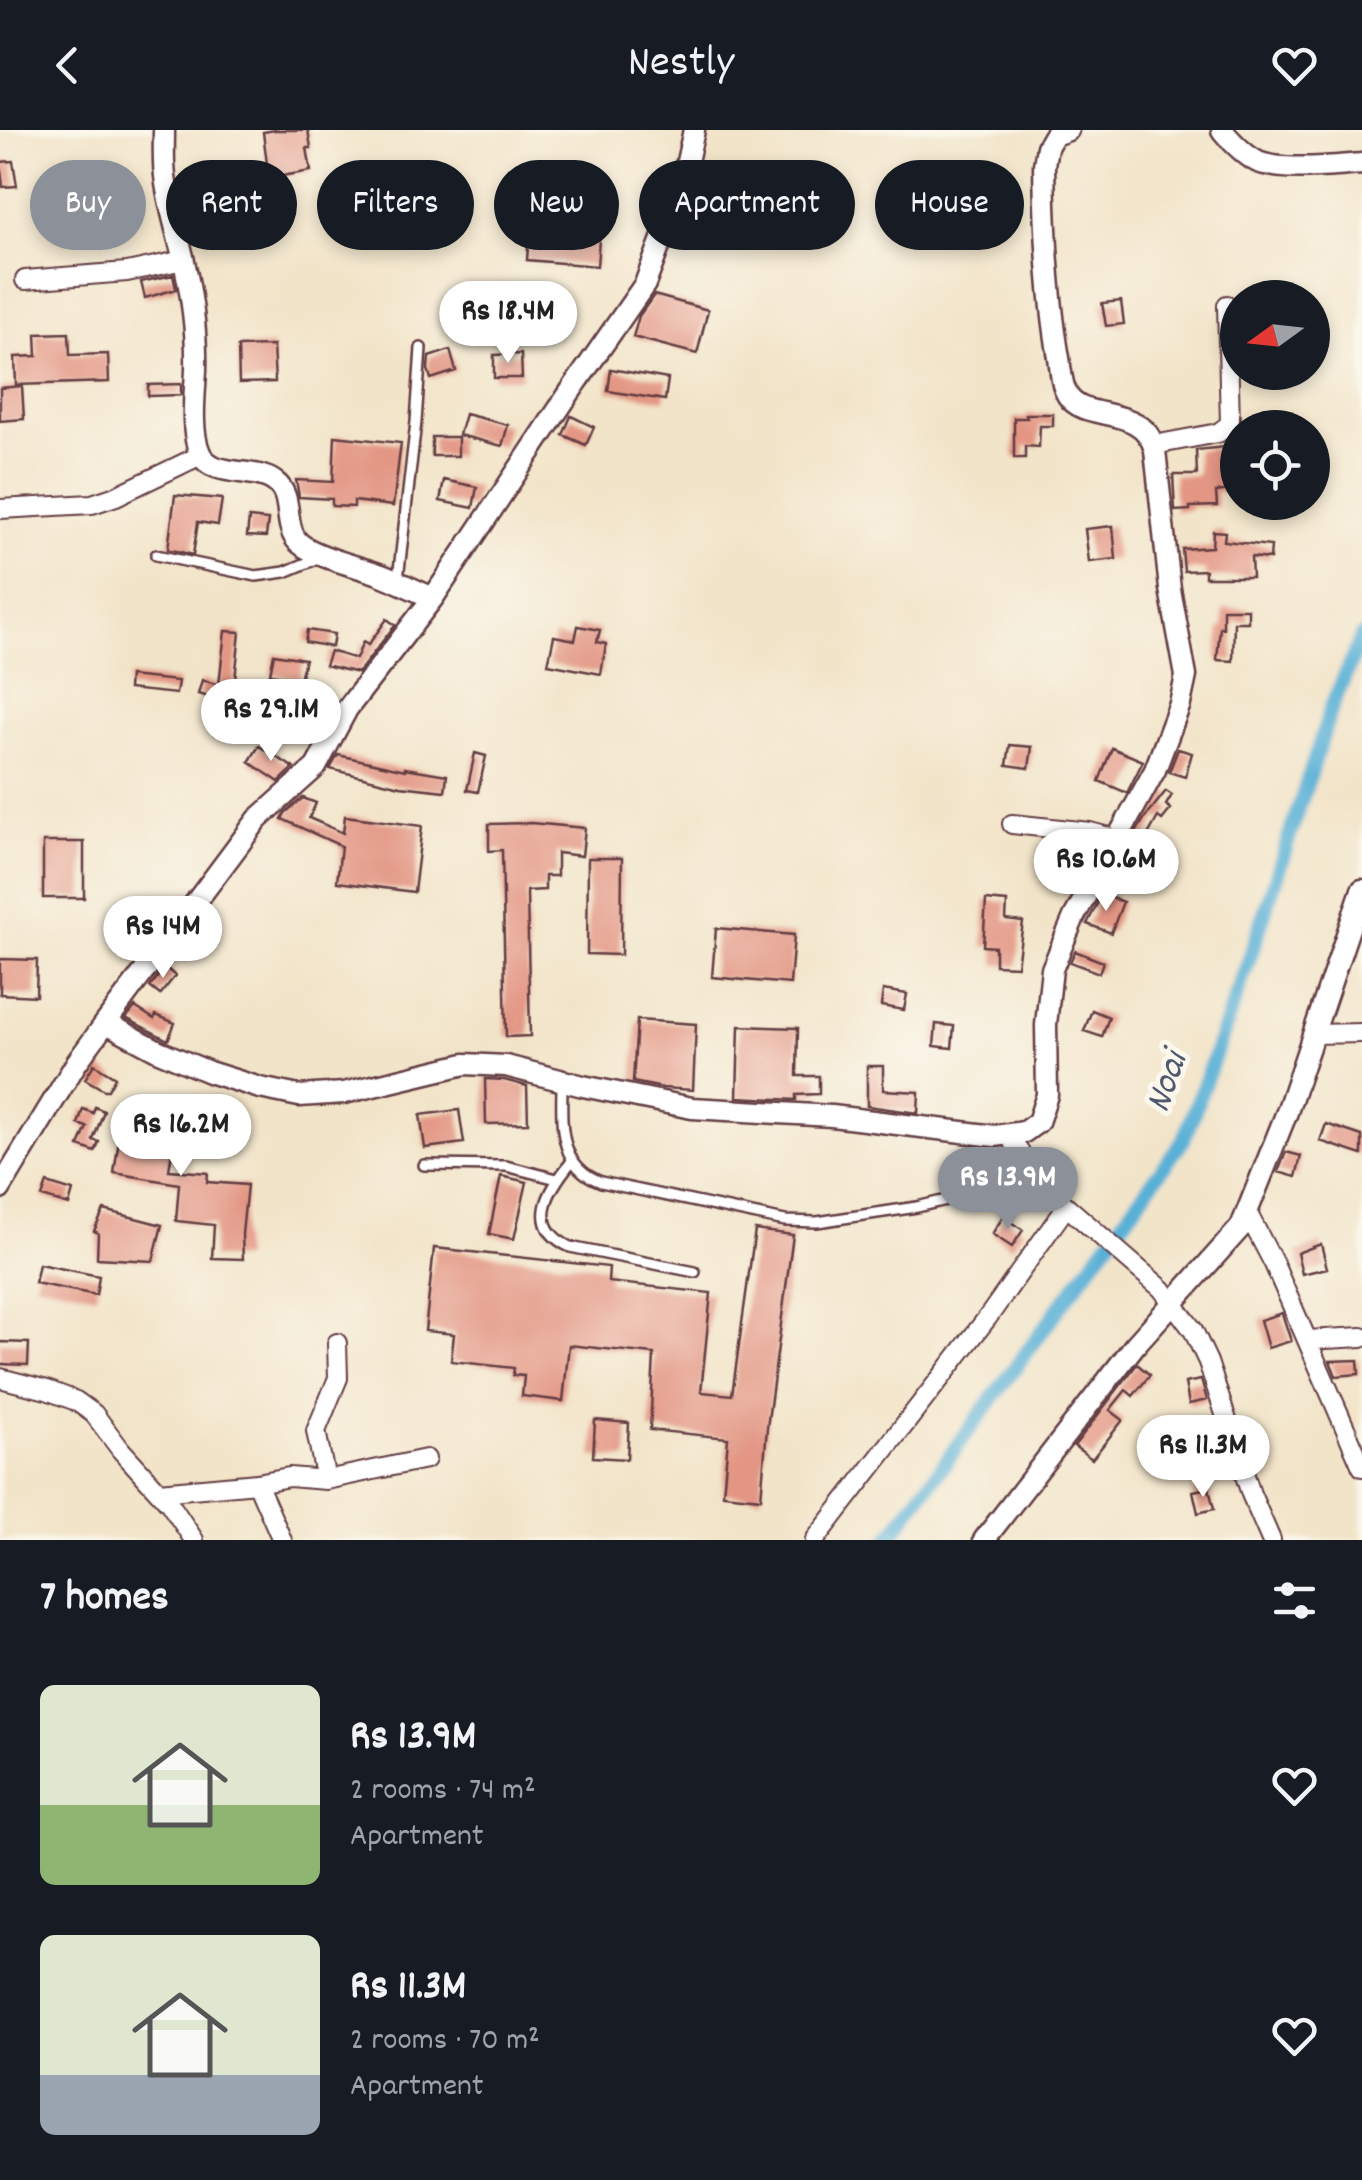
<!DOCTYPE html>
<html lang="en">
<head>
<meta charset="utf-8">
<style>
  body { margin:0; font-family:Dekko,sans-serif; background:#20242c; color:#f1f3f6; height:100vh; display:flex; flex-direction:column; font-size:38px; white-space:nowrap }
  * { box-sizing:border-box; margin:0 }
  p { font-size:32px; color:#9ea1a6 }
  .icon { flex:none; width:55px; height:55px; fill:none; stroke:currentColor; stroke-width:2; stroke-linecap:round; stroke-linejoin:round }
  .map { position:relative; height:1410px; overflow:hidden }
  .side { display:flex; flex-direction:column; background:#171b24; flex:1 }
  .side>* { flex:none }
  .top-card { position:absolute; left:30px; top:30px; width:1302px; height:90px; display:flex; gap:20px }
  .needle { width:65px; rotate:255deg }
  .controls { position:absolute; left:1220px; top:150px; display:grid; gap:20px }
  .controls a { display:grid; place-items:center; width:110px; height:110px; border-radius:50%; background:#171b24; box-shadow:0 5px 15px #0003; font-size:50px }
  .price { position:absolute; translate:-50% -85px; padding:0 22px; border-radius:35px; background:#fff; color:#222; font-size:32px; line-height:65px; filter:drop-shadow(0 2px 5px #0008) }
  .price::after { content:''; position:absolute; left:50%; top:60px; width:30px; height:22px; margin-left:-15px; background:inherit; clip-path:polygon(0 0,100% 0,50% 100%) }
  .price.on { background:#8c9099; color:#fff }
  ul { padding:0; list-style:none }
  li { display:flex; align-items:center; gap:30px; height:250px; padding:0 40px }
  li span { display:grid; place-items:center; flex:none; width:280px; height:200px; border-radius:15px; color:#555 }
  li>.icon { margin-inline-start:auto }
  span .icon { width:120px; height:120px; fill:#fffc; stroke-width:1 }
  li b { font-size:42px }
  h2 { display:flex; justify-content:space-between; align-items:center; height:120px; padding:0 40px; font-size:42px }
  .tag { padding:0 35px; border-radius:45px; background:#171b24; box-shadow:0 5px 15px #0003; font-size:35px; line-height:90px }
  .tag.on { background:#8c9099; color:#fff }
  header { display:flex; justify-content:space-between; align-items:center; height:130px; padding:0 40px; background:#171b24; font-size:45px; font-weight:600 }
  .map>svg:first-child { display:block }
  .lines { fill:none; stroke-linecap:round; stroke-linejoin:round }
  .canal { stroke:#59b0d6; stroke-width:15 }
  .building { fill:#e39684 }
  .service-casing { stroke:#633d43; stroke-width:14 }
  .minor-casing { stroke:#633d43; stroke-width:22 }
  .tertiary-casing { stroke:#633d43; stroke-width:25 }
  .service { stroke:#fff; stroke-width:9 }
  .minor { stroke:#fff; stroke-width:18 }
  .tertiary { stroke:#fff; stroke-width:20 }
  .labels { text-anchor:middle; dominant-baseline:central; stroke-width:10; stroke-linejoin:round; paint-order:stroke }
  .water-label { font-size:38px; font-style:italic; fill:#50596f; stroke:#fbf7ec }
</style>
</head>
<body>
<header><svg class="icon" aria-label="back" viewBox="0 0 24 24"><path d="M15 5l-7 7 7 7"/></svg>Nestly<svg class="icon" aria-label="heart" viewBox="0 0 24 24"><path d="M12 20l-8-8c-3-5 5-10 8-4 3-6 11-1 8 4z"/></svg></header>
<div class="map">
<svg width="1362" height="1410" viewBox="0 0 1362 1410">
  <rect width="100%" height="100%" fill="#fbf7ec"/>
  <filter id="ink" filterUnits="userSpaceOnUse"><feTurbulence type="fractalNoise" baseFrequency=".01" numOctaves="2"/><feDisplacementMap in="SourceGraphic" scale="20" xChannelSelector="R" yChannelSelector="G"/><feConvolveMatrix kernelMatrix="1 2 1 2 8 2 1 2 1" color-interpolation-filters="sRGB"/></filter>
  <filter id="wash" filterUnits="userSpaceOnUse"><feTurbulence type="fractalNoise" baseFrequency=".0048" numOctaves="4" result="noise"/><feDisplacementMap in="SourceGraphic" scale="40" xChannelSelector="R" yChannelSelector="G"/><feGaussianBlur stdDeviation="2.25" result="paint"/><feColorMatrix in="noise" values="0 0 0 0 0 0 0 0 0 0 0 0 0 0 0 0 0 1.4 0 .05"/><feComposite in="paint" operator="in"/></filter>
  <g filter="url(#wash)">
    <rect width="100%" height="100%" fill="#f2e4c9"/>
    <g class="lines">
      <path class="canal" d="M888 1410 1184 1009 1248 833 1332 576 1362 506"/>
    </g>
    <g id="blocks">
      <path class="building" d="M275 0H308L311 18H307L311 41 194 61 192 46 267 34 263 2Z
        M13 31 17 56 3 57 0 32Z
        M93 62 96 91 81 92 79 63Z
        M530 90 600 96 597 136 527 130Z
        M173 145 176 159 145 168 141 152Z
        M654 165 708 180 697 224 633 207 639 186Z
        M1121 171 1124 194 1106 196 1102 173Z
        M69 203 70 225 108 224 109 252 16 255 15 227 37 226 36 204Z
        M273 216 275 252 239 253 238 217Z
        M450 220 456 241 431 249 428 239 429 227Z
        M521 224 522 248H494V225Z
        M611 239 668 249 665 270 608 261Z
        M181 254V265L148 266V255Z
        M22 256 24 289 0 291V258Z
        M465 284 508 295 502 316 459 305Z
        M1026 284H1053V296H1040L1039 317 1025 316V328H1014V288H1027Z
        M571 286 594 297 586 315 563 305Z
        M335 306 401 313 393 376 354 371V377L332 376V369L299 367 296 350 333 352Z
        M432 307H458V326H432Z
        M1232 308H1238V359L1216 362 1217 376 1190 377V380L1175 381 1173 345H1197L1196 320 1225 317V313Z
        M444 350 477 357 473 378 440 371Z
        M175 365 222 369 218 395 198 392 193 425 168 419Z
        M249 388 268 390 266 407 247 406Z
        M1113 396 1116 429 1089 432 1085 399Z
        M1213 401 1225 402 1224 411 1271 416 1270 429 1251 427 1252 447H1205V440L1184 441 1182 419 1212 417Z
        M1223 479H1248V492H1234L1233 531 1217 530 1220 497 1223 498Z
        M387 489 395 495 358 543 325 535 330 521 356 529 363 512 368 515Z
        M578 496 600 500 597 512 606 514 601 544 548 534 554 506 575 510Z
        M307 500 334 504 332 517 305 512Z
        M225 501 240 502 234 559 238 560 234 573 198 564 202 550 219 555Z
        M274 524 305 529 300 549 270 544Z
        M129 546 178 551 176 564 128 559Z
        M1010 615 1032 617 1029 638 1007 635Z
        M259 616 294 638 279 652 249 632Z
        M1112 618 1143 631 1127 663 1099 651Z
        M1178 619 1192 623 1185 647 1169 642Z
        M475 623 486 626 478 662 467 660Z
        M338 625 405 640V638L447 645 445 661 400 656 330 639Z
        M1166 661 1172 665 1166 675 1171 679 1162 690 1158 687 1145 710 1135 704 1144 689Z
        M303 668 316 673 309 688 343 703 345 686 422 696 414 762 337 752 341 716 282 689 285 683Z
        M531 693 585 698 582 726 557 723V746H545V760L527 761 530 906 506 907 502 720 489 721V694Z
        M43 712H84V768H43Z
        M1131 717 1165 731 1160 744 1125 730Z
        M588 728H622L621 825 587 824Z
        M1102 764 1123 772 1111 803 1087 794Z
        M986 770 1007 772 1006 790 1023 792 1017 836 995 835V817L983 816Z
        M716 798 794 805 790 854 712 847Z
        M1075 821 1103 832 1099 843 1070 832Z
        M0 829 37 830 36 866 0 864Z
        M165 837 175 846 160 865 150 857Z
        M883 860 907 864 904 880 881 876Z
        M135 877 154 889 156 885 175 893 168 910 126 888Z
        M1092 880 1109 887 1102 907 1084 901Z
        M637 890 696 894 693 960 663 958 633 952Z
        M936 894 954 896 952 918 934 916Z
        M739 896 798 898 797 946H819V964L796 965V970L737 967Z
        M94 934 115 947 108 960H104L85 949Z
        M867 936H883V960L919 962 918 983 867 976Z
        M485 949 504 950 527 956 528 993 486 994Z
        M124 976 178 985 169 1040 208 1043 207 1052 247 1055 242 1104 243 1129 212 1128 214 1095 176 1091 179 1054 114 1043Z
        M95 977 104 981 93 1010 99 1012 95 1022 79 1016 87 997 78 994 83 979 93 983Z
        M459 980 464 1013 425 1018 420 985Z
        M1326 994 1362 1006V1025L1320 1011Z
        M1286 1022 1301 1026 1296 1047 1278 1042Z
        M501 1046 527 1052 514 1109 489 1104Z
        M47 1053 73 1061 69 1075 42 1067Z
        M104 1080 162 1095 153 1131 97 1128 98 1103 94 1101Z
        M1003 1087 1023 1100 1012 1117 992 1104Z
        M755 1100 793 1105 767 1298 761 1368 723 1364 728 1308 650 1300 654 1224 569 1215 563 1271 522 1266 524 1246 513 1245 514 1238 451 1231 454 1204 425 1201 434 1118 609 1137 608 1152 711 1163 701 1262 732 1265Z
        M1321 1114 1327 1138 1302 1144 1297 1123Z
        M39 1134 99 1146 96 1165 35 1153Z
        M1282 1183 1291 1211 1268 1218 1260 1190Z
        M0 1212 29 1213 28 1235 0 1234Z
        M1358 1230 1359 1244 1336 1246 1330 1231Z
        M1137 1234 1150 1245 1133 1266 1126 1260 1110 1280 1123 1290 1092 1329 1074 1316Z
        M1201 1250 1207 1270 1189 1274 1185 1253Z
        M595 1290 629 1293 627 1329 593 1327Z
        M1209 1358 1214 1379 1198 1383 1193 1361Z"/>
    </g>
  </g>
  <g filter="url(#ink)">
    <use href="#blocks" fill-opacity="0" stroke="#633d43" stroke-width="2.5"/>
    <g class="lines">
      <defs>
        <path id="service" d="M156 425 256 446 285 442 321 427
          M398 449 416 292 421 218
          M562 950C562 991 556 1035 601 1052L785 1091 817 1092 917 1077 1035 1049
          M572 1031C549 1059 525 1096 570 1117L695 1142
          M424 1035 506 1036 557 1049"/>
        <path id="minor" d="M25 150 127 142 184 130
          M1154 315 1218 303 1230 294 1227 175
          M0 379 92 374 116 366 201 325
          M1012 694 1090 702 1116 709
          M1314 904 1362 903
          M1009 1004 1035 1049 1162 1159 1193 1200 1208 1232 1251 1364 1271 1410
          M1247 1082 1274 1134 1362 1337
          M1307 1210 1362 1207
          M0 1248 47 1260 76 1271 94 1284 121 1320 170 1374 194 1410
          M326 1350 316 1301 338 1248 337 1213
          M257 1353 282 1410
          M159 1362 257 1353 289 1347 326 1350 426 1329
          M815 1410 988 1187 1066 1077"/>
        <path id="tertiary" d="M164 0C164 15 163 31 165 46 168 74 177 100 183 127 192 165 197 202 196 240 195 263 190 301 200 323 212 349 254 336 275 352 293 365 284 391 295 408 306 426 363 437 384 446 401 453 417 461 433 468
          M1222 0C1232 12 1244 25 1258 32 1283 42 1335 36 1362 34
          M104 895 258 689 316 637 347 579 433 468 570 262 645 154 681 59 694 0
          M0 1059 77 932 104 895 112 896 159 921 209 942 260 958 299 966 344 963 465 934 506 936 583 956 692 978 832 986 995 1006 1024 1002 1038 992 1047 965 1046 895 1052 839 1074 787 1155 640 1180 574 1186 546 1170 459 1155 320C1143 273 1085 293 1068 266 1061 255 1061 241 1059 228 1048 165 1045 99 1044 35L1047 17 1054 5 1068 0
          M984 1410 1135 1215 1241 1097 1287 982 1362 760"/>
      </defs>
      <use href="#service" class="service-casing"/>
      <use href="#minor" class="minor-casing"/>
      <use href="#tertiary" class="tertiary-casing"/>
      <use href="#service" class="service"/>
      <use href="#minor" class="minor"/>
      <use href="#tertiary" class="tertiary"/>
    </g>
  </g>
  <g class="labels">
    <g class="water-label">
      <text transform="translate(1169 953) rotate(-71)">Noai</text>
    </g>
  </g>
</svg>
<div class="controls">
<a><svg class="needle" viewBox="-14 -14 28 28"><path d="M0-13l5 13h-10z" fill="#e53935"/><path d="M0 13l5-13h-10z" fill="#9ea1a6"/></svg></a>
<a><svg class="icon" aria-label="locate" viewBox="0 0 24 24"><circle cx="12" cy="12" r="6"/><path d="M12 2v4M12 18v4M2 12h4M18 12h4"/></svg></a>
</div>
<b class="price" style="left:508px;top:236px">Rs 18.4M</b>
<b class="price" style="left:271px;top:634px">Rs 29.1M</b>
<b class="price" style="left:1106px;top:784px">Rs 10.6M</b>
<b class="price" style="left:163px;top:851px">Rs 14M</b>
<b class="price" style="left:181px;top:1049px">Rs 16.2M</b>
<b class="price on" style="left:1008px;top:1102px">Rs 13.9M</b>
<b class="price" style="left:1203px;top:1370px">Rs 11.3M</b>
<div class="top-card">
<a class="tag on">Buy</a>
<a class="tag">Rent</a>
<a class="tag">Filters</a>
<a class="tag">New</a>
<a class="tag">Apartment</a>
<a class="tag">House</a>
</div>
</div>
<section class="side">
<h2>7 homes<svg class="icon" aria-label="filters" viewBox="0 0 24 24"><path d="M4 7h16M4 17h16"/><circle cx="9" cy="7" r="2"/><circle cx="15" cy="17" r="2"/></svg></h2>
<ul>
<li><span style="background:linear-gradient(#dfe7d0 60%,#8fb573 0)"><svg class="icon" aria-label="home" viewBox="0 0 24 24"><path d="M3 11l9-7 9 7M6 9v11h12V9"/></svg></span><div><b>Rs 13.9M</b><p>2 rooms · 74 m²</p><p>Apartment</p></div><svg class="icon" aria-label="heart" viewBox="0 0 24 24"><path d="M12 20l-8-8c-3-5 5-10 8-4 3-6 11-1 8 4z"/></svg></li>
<li><span style="background:linear-gradient(#dfe7d0 70%,#9aa5b1 0)"><svg class="icon" aria-label="home" viewBox="0 0 24 24"><path d="M3 11l9-7 9 7M6 9v11h12V9"/></svg></span><div><b>Rs 11.3M</b><p>2 rooms · 70 m²</p><p>Apartment</p></div><svg class="icon" aria-label="heart" viewBox="0 0 24 24"><path d="M12 20l-8-8c-3-5 5-10 8-4 3-6 11-1 8 4z"/></svg></li>
</ul>
</section>
</body>
</html>
